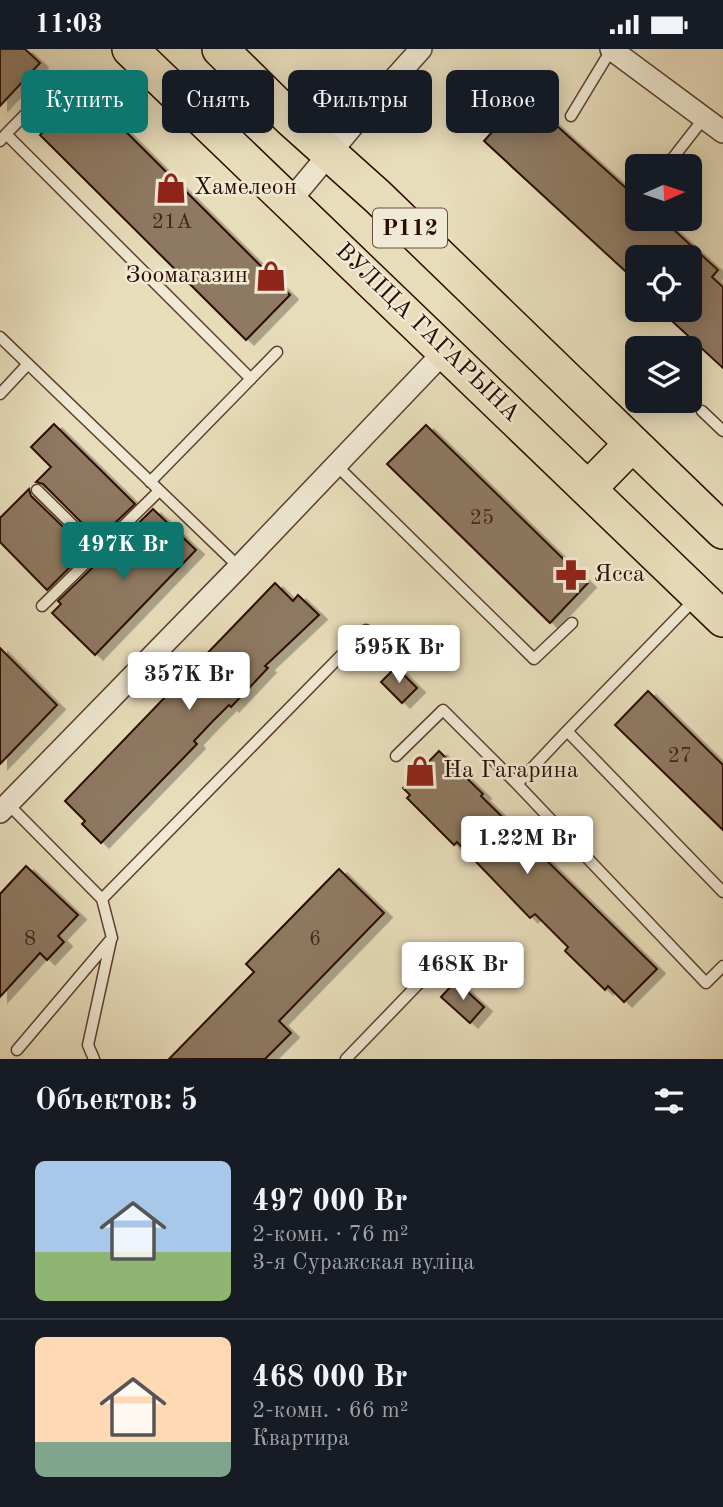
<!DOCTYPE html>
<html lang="ru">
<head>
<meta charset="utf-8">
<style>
  body { margin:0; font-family:"Old Standard TT",serif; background:#20242c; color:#f1f3f6; height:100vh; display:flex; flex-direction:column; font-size:26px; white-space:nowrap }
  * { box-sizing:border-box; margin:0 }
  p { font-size:23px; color:#9ea1a6 }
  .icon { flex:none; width:38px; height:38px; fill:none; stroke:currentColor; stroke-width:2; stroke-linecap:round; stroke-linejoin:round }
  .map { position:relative; height:1010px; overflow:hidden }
  .details { display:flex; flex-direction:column; background:#171b24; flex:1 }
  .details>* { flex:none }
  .top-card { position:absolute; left:21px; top:21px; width:682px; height:63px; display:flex; gap:14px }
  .needle { width:46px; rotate:87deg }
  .tools { position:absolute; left:625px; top:105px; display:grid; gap:14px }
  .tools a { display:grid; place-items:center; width:77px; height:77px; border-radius:10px; background:#171b24; box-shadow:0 4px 18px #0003; font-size:35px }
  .price { position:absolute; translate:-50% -60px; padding:0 16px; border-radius:7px; background:#fff; color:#222; font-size:23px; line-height:46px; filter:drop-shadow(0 2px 4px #0008) }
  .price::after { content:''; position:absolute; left:50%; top:42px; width:21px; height:16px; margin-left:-10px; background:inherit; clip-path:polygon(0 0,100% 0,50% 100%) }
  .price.selected { background:#0f766e; color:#fff }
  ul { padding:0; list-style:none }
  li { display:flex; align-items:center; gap:21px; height:175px; padding:0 35px }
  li+li { border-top:2px solid #363941 }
  li span { display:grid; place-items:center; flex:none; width:196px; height:140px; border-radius:10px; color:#555 }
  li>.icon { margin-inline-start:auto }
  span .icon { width:84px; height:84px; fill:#fffc; stroke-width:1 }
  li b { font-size:30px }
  h2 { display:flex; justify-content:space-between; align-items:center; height:84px; padding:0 35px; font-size:30px }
  .chip { padding:0 24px; border-radius:10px; background:#171b24; box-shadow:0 4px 18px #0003; font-size:24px; line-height:63px }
  .chip.selected { background:#0f766e; color:#fff }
  .status { display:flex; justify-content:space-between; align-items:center; height:49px; padding:0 35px; background:#171b24; direction:ltr }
  .status svg { height:19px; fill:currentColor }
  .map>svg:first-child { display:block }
  .building { fill:#8e7962; stroke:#2c0c02; stroke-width:2; filter:url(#shadow) }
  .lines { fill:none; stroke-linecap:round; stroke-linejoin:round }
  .lane-casing { stroke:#5b4030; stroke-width:13 }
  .street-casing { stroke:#5b4030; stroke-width:24 }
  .primary-casing { stroke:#2c0c02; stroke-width:38 }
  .lane { stroke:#f0e9d3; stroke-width:10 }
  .street { stroke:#f0e9d3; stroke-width:21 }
  .primary { stroke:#e8ddbb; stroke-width:35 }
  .labels { text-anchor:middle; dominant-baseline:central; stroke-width:5; stroke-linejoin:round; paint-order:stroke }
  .number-label { font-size:21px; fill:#44271a }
  .shield { fill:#f0e9d3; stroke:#674e41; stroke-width:2 }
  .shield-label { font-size:23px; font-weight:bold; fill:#2c0c02 }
  .poi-label { font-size:24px; fill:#2c0c02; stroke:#f0e9d3; text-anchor:start }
  .street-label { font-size:24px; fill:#2c0c02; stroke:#f0e9d3 }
</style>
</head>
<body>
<div class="status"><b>11:03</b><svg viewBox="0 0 49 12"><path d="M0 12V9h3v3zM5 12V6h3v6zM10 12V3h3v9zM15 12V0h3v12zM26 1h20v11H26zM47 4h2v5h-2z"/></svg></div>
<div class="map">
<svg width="723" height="1010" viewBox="0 0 723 1010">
  <defs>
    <filter id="shadow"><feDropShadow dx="8" dy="4.5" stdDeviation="0" flood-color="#0004"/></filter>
  </defs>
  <rect width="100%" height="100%" fill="#e8ddbb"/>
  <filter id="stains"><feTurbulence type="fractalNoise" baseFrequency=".00286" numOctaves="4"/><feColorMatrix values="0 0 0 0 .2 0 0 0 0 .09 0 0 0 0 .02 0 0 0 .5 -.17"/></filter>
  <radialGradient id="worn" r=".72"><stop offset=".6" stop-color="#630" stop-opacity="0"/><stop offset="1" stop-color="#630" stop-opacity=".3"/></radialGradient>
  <path class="building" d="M0 0H25L40 14 0 57Z
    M84 41 290 246 246 291 40 86Z
    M517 41 637 149V170H662L718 221 712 228 723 238V319L660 261H690V208H637V233L484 92 503 71 496 63Z
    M54 375 135 455 98 490 43 435 36 433 51 418 31 398Z
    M426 376 588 534 550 574 387 415Z
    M29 440 31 447 87 501 47 541 0 493V469Z
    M153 460 196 501 95 606 52 564 61 555 58 552Z
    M275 534 293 552 298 546 319 566 265 617 268 619 231 658 229 656 212 673 194 692 197 695 101 794 82 775 85 772 65 752Z
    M0 599 57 656 0 715Z
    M396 618 417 639 402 654 381 633Z
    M648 642 723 716V781L615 676Z
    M439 702 483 745 481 747 657 920 624 953 608 937 605 941 565 902 568 898 535 865 530 869 457 793 454 796 407 749 410 746 403 739Z
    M26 817 78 866 58 887 64 893 47 911 40 904 0 948V845Z
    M339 820 384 864 279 972 291 984 265 1010H169L254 923 246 915Z
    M456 932 484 958 470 974 441 948Z"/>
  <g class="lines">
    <defs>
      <path id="lane" d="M571 67 611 1
        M6 85 47 43
        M0 92 6 85 251 330
        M669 114 704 69
        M0 288 239 518
        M0 345 28 315
        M702 362 723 382
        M335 415 534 610 572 574
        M150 433 277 303
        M37 441 98 501
        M42 557 159 442
        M567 682 696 549
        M396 707 443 661 517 735
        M8 755 102 850 112 889 17 1001
        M723 843 567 682 517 735 706 934 723 917
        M102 850 366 581
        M94 1010 88 996 111 891
        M346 1010 428 925"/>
      <path id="street" d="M611 0 723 83
        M290 152 360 68 421 0
        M0 763 239 518 445 302"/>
      <path id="primary" d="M130 0 723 570
        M220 0 290 69 378 148 723 482
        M588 440 632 395"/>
    </defs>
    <use href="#lane" class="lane-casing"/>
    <use href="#street" class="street-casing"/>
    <use href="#primary" class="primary-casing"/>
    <use href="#lane" class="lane"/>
    <use href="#street" class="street"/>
    <use href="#primary" class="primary"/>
  </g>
  <defs>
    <symbol id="shop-bare" viewBox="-9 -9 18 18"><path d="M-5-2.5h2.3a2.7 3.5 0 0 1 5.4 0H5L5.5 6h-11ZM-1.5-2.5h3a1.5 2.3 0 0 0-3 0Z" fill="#8f2418" stroke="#f0e9d3" stroke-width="2.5" paint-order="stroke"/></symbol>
    <symbol id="pharmacy-bare" viewBox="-9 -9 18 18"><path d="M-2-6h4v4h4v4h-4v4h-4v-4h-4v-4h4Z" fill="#8f2418" stroke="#f0e9d3" stroke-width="2.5" paint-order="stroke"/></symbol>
  </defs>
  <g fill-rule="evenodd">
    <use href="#shop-bare" x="149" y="117" width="44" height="44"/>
    <use href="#shop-bare" x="249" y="205" width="44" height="44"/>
    <use href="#pharmacy-bare" x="549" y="504" width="44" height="44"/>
    <use href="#shop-bare" x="398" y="700" width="44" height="44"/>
  </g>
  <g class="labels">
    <g class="number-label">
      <text x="172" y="173">21А</text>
      <text x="482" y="469">25</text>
      <text x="680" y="707">27</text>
      <text x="30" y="890">8</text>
      <text x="315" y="890">6</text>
    </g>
    <rect class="shield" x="373" y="159.5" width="74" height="39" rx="5"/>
    <g class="shield-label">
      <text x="410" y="179">Р112</text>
    </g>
    <g class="poi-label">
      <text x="194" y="139">Хамелеон</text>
      <text x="248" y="227" text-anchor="end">Зоомагазин</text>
      <text x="594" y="526">Ясса</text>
      <text x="443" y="722">На Гагарина</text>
    </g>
    <g class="street-label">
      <text transform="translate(427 284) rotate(44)">ВУЛІЦА ГАГАРЫНА</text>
    </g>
  </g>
  <rect width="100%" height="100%" filter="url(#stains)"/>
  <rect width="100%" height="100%" fill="url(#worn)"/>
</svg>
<div class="tools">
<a><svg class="needle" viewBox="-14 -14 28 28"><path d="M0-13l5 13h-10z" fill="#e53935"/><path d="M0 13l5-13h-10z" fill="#9ea1a6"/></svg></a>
<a><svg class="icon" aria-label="locate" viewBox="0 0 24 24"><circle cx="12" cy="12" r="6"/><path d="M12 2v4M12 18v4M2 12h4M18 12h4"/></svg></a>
<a><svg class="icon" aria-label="layers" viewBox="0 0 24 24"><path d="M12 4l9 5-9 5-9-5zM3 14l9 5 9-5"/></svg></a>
</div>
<b class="price selected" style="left:123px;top:533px">497K Br</b>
<b class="price" style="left:399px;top:636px">595K Br</b>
<b class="price" style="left:189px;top:663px">357K Br</b>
<b class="price" style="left:527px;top:827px">1.22M Br</b>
<b class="price" style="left:463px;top:953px">468K Br</b>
<div class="top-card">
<a class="chip selected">Купить</a>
<a class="chip">Снять</a>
<a class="chip">Фильтры</a>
<a class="chip">Новое</a>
</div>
</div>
<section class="details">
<h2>Объектов: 5<svg class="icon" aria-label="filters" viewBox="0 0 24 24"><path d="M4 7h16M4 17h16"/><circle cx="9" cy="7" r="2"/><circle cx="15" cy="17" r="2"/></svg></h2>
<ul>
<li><span style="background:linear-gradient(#a9c7e8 65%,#8fb573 0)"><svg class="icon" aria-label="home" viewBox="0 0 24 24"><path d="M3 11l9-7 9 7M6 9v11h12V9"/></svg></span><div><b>497 000 Br</b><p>2-комн. · 76 m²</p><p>3-я Суражская вуліца</p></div></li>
<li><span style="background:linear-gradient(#ffd9b3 75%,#7fa58c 0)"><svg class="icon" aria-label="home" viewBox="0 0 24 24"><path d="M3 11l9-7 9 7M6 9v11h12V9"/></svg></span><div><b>468 000 Br</b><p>2-комн. · 66 m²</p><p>Квартира</p></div></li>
</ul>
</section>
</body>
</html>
